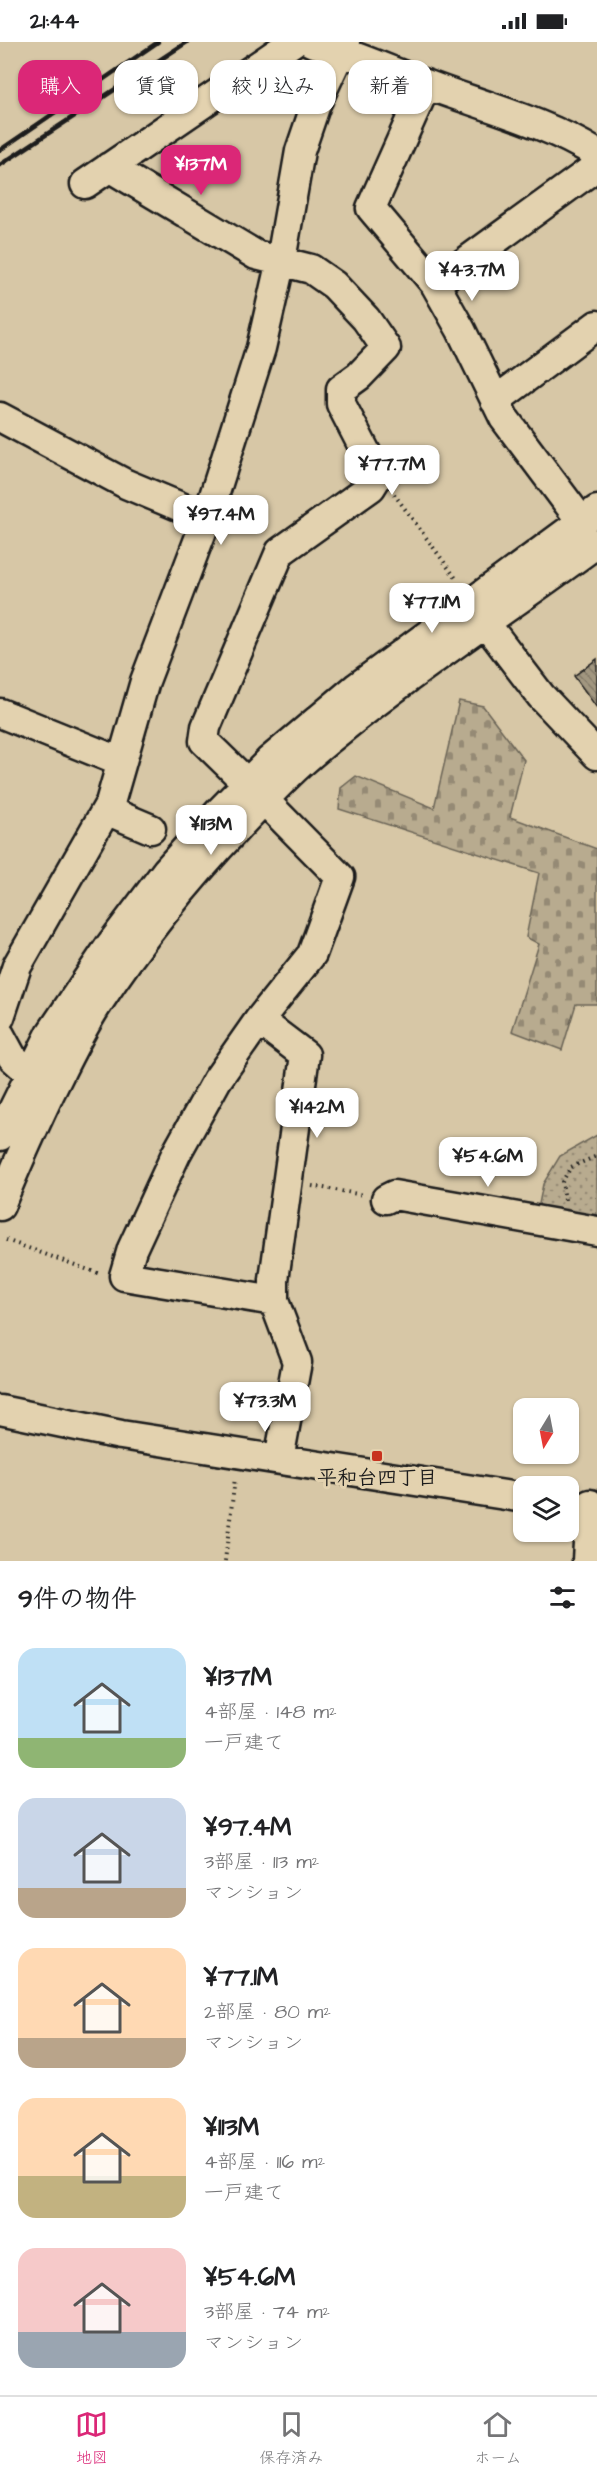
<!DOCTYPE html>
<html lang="ja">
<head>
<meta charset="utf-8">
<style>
  body { margin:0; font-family:"Architects Daughter","Klee One",sans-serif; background:#f2f2f2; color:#202124; height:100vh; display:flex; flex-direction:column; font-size:22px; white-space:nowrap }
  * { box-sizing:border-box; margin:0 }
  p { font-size:20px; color:#757577 }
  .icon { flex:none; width:33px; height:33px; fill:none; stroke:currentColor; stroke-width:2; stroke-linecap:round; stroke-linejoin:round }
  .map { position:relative; height:1519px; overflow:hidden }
  .sheet { display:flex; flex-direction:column; background:#fff; flex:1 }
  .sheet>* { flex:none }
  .guide { position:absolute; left:18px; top:18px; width:561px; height:54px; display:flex; gap:12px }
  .needle { width:39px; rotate:190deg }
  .tools { position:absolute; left:513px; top:1356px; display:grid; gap:12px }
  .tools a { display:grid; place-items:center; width:66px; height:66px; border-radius:12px; background:#fff; box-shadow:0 2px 4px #0004; font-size:30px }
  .price { position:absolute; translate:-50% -51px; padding:0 14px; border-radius:12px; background:#fff; color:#222; font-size:20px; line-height:39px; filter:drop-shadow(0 2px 3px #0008) }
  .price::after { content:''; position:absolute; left:50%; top:36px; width:18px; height:14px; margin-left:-9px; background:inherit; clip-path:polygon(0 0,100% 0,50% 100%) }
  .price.current { background:#db2777; color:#fff }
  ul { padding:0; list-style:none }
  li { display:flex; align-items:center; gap:18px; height:150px; padding:0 18px }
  li span { display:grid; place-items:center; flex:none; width:168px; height:120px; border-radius:18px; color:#555 }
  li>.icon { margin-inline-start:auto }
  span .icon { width:72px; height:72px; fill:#fffc; stroke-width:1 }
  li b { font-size:26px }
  h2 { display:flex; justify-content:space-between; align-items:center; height:72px; padding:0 18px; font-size:26px }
  .chip { padding:0 21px; border-radius:18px; background:#fff; box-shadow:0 2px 4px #0004; font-size:21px; line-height:54px }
  .chip.current { background:#db2777; color:#fff }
  .status { display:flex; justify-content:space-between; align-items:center; height:42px; padding:0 30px; background:#fff; direction:ltr }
  .status svg { height:16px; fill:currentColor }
  .tab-bar { display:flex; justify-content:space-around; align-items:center; height:84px; border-top:2px solid #e0e0e0; background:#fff; font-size:16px; color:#757577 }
  .tab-bar a { display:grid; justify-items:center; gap:3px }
  .tab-bar .current { color:#db2777 }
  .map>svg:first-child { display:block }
  .cemetery { fill:url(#cemetery-stones); stroke:#6a6456; stroke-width:1.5 }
  .park { fill:url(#park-dots); stroke:#6a6456; stroke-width:1.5 }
  .building { fill:url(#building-back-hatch); stroke:#1c1c1c; stroke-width:1.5 }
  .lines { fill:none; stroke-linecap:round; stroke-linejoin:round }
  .minor-casing { stroke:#1c1c1c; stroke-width:33 }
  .path { stroke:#1c1c1c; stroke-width:4; stroke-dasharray:1.5 4.5; stroke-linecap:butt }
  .minor { stroke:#e3d2af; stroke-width:28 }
  .rail { stroke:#1c1c1c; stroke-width:4.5 }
  .poi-dot { fill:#c8321e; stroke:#e3d2af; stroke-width:2 }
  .labels { text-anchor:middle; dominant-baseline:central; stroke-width:6; stroke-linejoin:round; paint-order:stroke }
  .poi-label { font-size:20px; font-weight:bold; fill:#1c1c1c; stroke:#e3d2af }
</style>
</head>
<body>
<div class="status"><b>21:44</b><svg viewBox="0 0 49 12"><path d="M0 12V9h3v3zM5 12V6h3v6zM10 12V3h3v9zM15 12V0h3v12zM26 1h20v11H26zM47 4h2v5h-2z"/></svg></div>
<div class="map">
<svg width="597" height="1519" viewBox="0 0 597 1519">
  <defs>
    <pattern id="cemetery-stones" width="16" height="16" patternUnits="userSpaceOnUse" patternTransform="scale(1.5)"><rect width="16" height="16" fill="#b8ab8f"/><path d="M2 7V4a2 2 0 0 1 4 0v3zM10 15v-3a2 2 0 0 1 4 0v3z" fill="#958a74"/></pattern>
    <pattern id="park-dots" width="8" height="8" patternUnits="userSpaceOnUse" patternTransform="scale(1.5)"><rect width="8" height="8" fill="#b8ab8f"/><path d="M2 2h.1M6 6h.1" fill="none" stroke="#958a74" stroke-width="1.8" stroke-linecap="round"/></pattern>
    <pattern id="building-back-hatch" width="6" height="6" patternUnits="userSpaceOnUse" patternTransform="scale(1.5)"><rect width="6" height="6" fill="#a29780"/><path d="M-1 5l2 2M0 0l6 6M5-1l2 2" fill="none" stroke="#837a68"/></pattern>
  </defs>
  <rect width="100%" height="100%" fill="#d7c7a6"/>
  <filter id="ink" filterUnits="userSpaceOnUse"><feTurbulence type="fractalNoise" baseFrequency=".0167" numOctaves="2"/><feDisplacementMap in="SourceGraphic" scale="12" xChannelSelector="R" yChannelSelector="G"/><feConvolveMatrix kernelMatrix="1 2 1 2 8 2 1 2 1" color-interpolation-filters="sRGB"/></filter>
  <g filter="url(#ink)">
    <path class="cemetery" d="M459 659 483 664 524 718 510 775 597 807V962H576L562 1008 512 989 539 902 526 895 539 831 339 767 341 746 356 734 434 766Z"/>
    <path class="park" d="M597 1093V1179L538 1167 543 1142 560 1114Z"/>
    <path class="building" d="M597 617V666L574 634Z"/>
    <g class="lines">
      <defs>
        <path id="minor" d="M311 0C354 12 394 31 436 46 488 65 550 82 597 112
          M426 43 371 166 435 242 461 288 504 376 582 480
          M109 125 256 213 311 227 334 243 366 277 386 306 359 334 341 347V362L374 426 376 437 371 445 280 510 206 685 204 699 247 741
          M85 142 293 0
          M435 242 597 124
          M495 359 597 283
          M0 375 126 442 207 476
          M486 582 541 654 597 713
          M0 671 121 720
          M264 758 340 835 312 912 259 978 217 1038 176 1112 132 1207 124 1234 274 1259 297 1320 279 1417
          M106 768 151 787
          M0 975 17 924 110 761 145 639 207 476 261 306 281 218 300 109 316 62 345 0
          M259 978 305 1013 274 1238V1259
          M0 993 12 1015 31 1032
          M0 1094 51 991 109 905 167 828 219 770 269 719 357 645 597 468
          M386 1157 394 1153 597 1189
          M0 1164C15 1126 32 1089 50 1051 65 1021 79 991 97 963 139 899 187 839 239 784 259 763 279 741 300 722 393 641 498 574 597 501
          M0 1368 121 1393 524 1456
          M587 1519 590 1462"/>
      </defs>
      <use href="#minor" class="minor-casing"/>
      <path class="path" d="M394 452 458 539
        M312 1144 364 1153
        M565 1158 562 1140 571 1125 597 1114
        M6 1198 100 1232
        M225 1519 235 1436"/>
      <use href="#minor" class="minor"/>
      <path class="rail" d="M0 108 158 0
        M0 123 187 0"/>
    </g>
  </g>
  <rect class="poi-dot" x="371" y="1408" width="12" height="12" rx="3"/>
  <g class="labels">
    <g class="poi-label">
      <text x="377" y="1436">平和台四丁目</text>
    </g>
  </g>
</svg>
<div class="tools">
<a><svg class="needle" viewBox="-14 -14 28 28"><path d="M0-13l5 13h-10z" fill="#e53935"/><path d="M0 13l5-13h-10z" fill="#757577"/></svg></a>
<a><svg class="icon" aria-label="layers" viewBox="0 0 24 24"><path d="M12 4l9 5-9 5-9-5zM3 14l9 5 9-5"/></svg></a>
</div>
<b class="price current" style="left:201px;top:154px">¥137M</b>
<b class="price" style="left:472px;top:260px">¥43.7M</b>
<b class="price" style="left:392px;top:454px">¥77.7M</b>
<b class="price" style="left:221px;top:504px">¥97.4M</b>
<b class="price" style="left:432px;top:592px">¥77.1M</b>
<b class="price" style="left:211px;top:814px">¥113M</b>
<b class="price" style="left:317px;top:1097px">¥142M</b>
<b class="price" style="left:488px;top:1146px">¥54.6M</b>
<b class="price" style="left:265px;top:1391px">¥73.3M</b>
<div class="guide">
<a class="chip current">購入</a>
<a class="chip">賃貸</a>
<a class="chip">絞り込み</a>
<a class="chip">新着</a>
</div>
</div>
<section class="sheet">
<h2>9件の物件<svg class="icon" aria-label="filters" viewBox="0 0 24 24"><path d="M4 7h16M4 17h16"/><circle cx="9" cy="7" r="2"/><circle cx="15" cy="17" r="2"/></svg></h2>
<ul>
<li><span style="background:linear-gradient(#bfe0f5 75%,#8fb573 0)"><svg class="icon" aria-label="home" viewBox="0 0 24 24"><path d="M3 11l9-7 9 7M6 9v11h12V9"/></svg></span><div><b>¥137M</b><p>4部屋 · 148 m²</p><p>一戸建て</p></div></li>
<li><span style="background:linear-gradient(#c9d6e8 75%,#b9a48a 0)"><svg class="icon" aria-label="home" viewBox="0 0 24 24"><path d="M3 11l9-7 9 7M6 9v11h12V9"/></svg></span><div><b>¥97.4M</b><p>3部屋 · 113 m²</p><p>マンション</p></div></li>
<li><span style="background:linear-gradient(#ffd9b3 75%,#b9a48a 0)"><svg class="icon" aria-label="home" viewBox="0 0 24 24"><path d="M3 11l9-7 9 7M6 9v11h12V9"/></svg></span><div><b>¥77.1M</b><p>2部屋 · 80 m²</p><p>マンション</p></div></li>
<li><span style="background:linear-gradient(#ffd9b3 65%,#c2b280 0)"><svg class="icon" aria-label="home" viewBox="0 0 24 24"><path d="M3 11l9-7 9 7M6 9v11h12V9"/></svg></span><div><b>¥113M</b><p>4部屋 · 116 m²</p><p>一戸建て</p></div></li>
<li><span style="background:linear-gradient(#f6c9c9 70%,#9aa5b1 0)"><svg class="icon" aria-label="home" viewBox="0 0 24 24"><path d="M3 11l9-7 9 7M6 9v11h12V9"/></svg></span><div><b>¥54.6M</b><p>3部屋 · 74 m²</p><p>マンション</p></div></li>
</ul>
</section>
<nav class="tab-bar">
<a class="current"><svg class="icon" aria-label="map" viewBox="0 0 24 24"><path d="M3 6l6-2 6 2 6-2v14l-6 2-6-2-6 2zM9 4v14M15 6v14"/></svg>地図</a>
<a><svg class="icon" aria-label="saved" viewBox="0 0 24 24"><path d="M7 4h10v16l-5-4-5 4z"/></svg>保存済み</a>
<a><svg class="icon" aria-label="home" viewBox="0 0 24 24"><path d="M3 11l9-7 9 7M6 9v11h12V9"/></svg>ホーム</a>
</nav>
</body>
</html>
